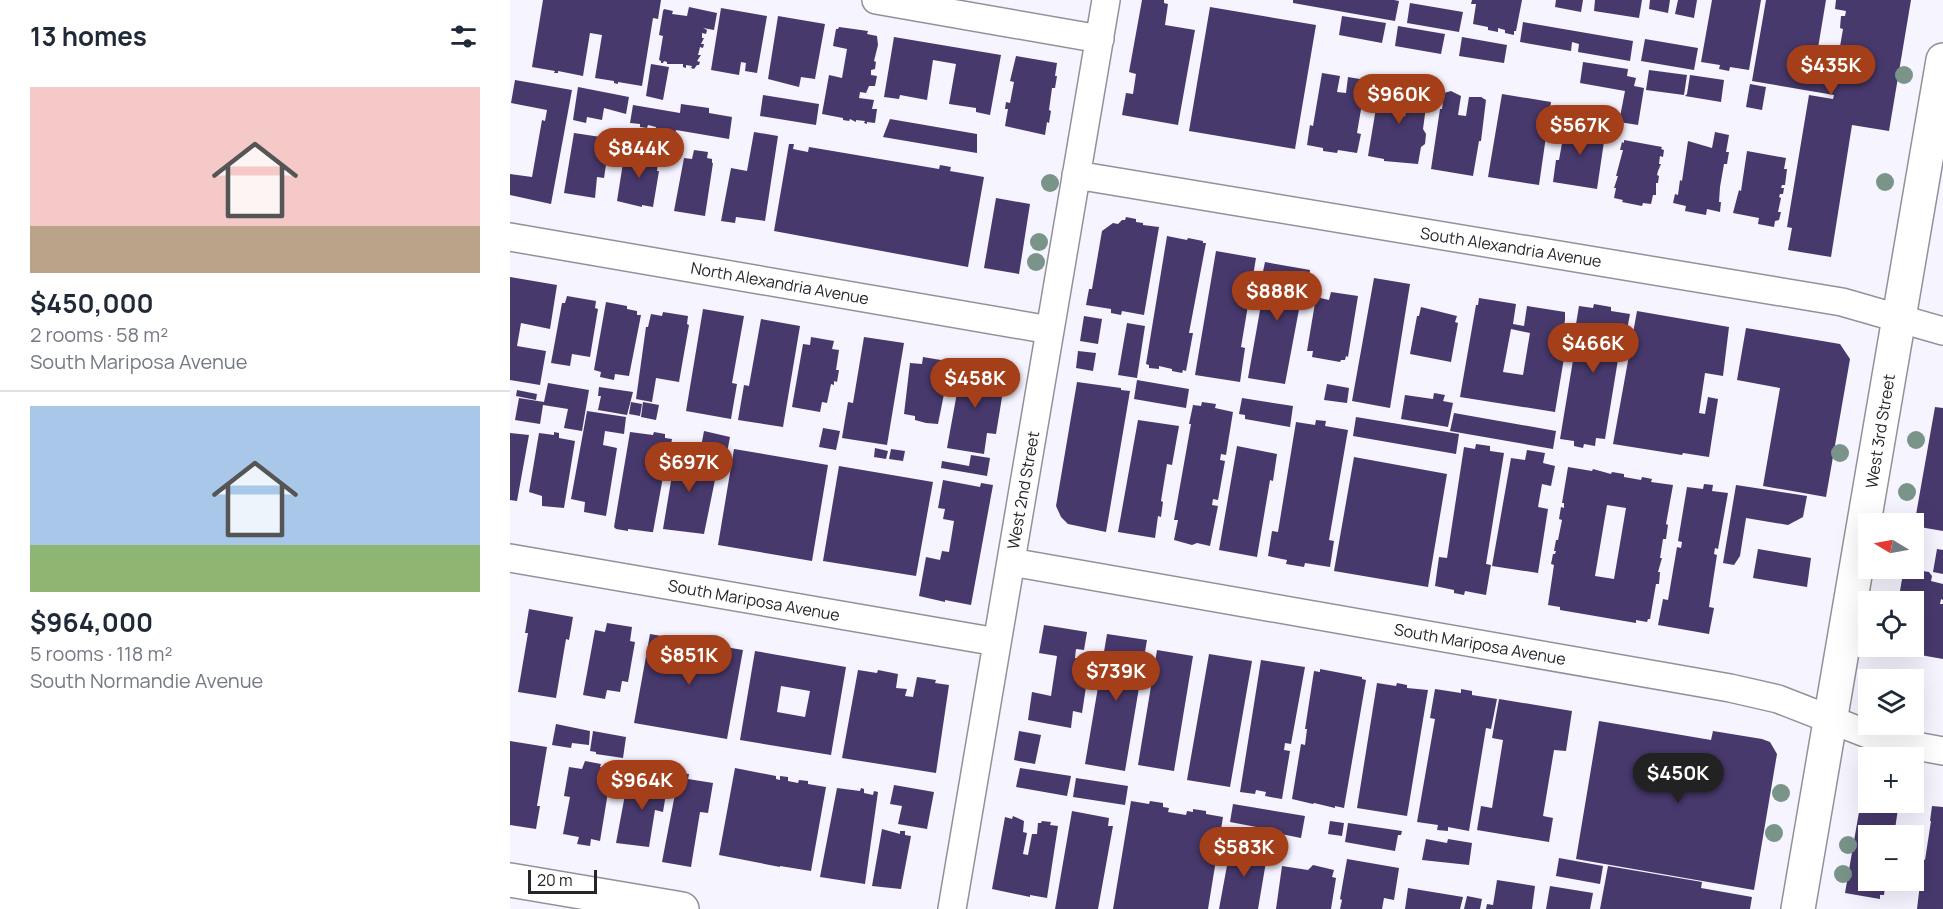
<!DOCTYPE html>
<html lang="en">
<head>
<meta charset="utf-8">
<style>
  body { margin:0; font-family:Manrope,sans-serif; background:#f2f2f3; color:#1f2937; height:100vh; display:flex; flex-direction:column; font-size:22px; white-space:nowrap }
  * { box-sizing:border-box; margin:0 }
  p { font-size:20px; color:#747a83 }
  .icon { flex:none; width:33px; height:33px; fill:none; stroke:currentColor; stroke-width:2; stroke-linecap:round; stroke-linejoin:round }
  .map { position:relative; flex:1; overflow:hidden }
  .details { display:flex; flex-direction:column; background:#fff; width:510px }
  .details>* { flex:none }
  .needle { width:39px; rotate:280deg }
  .controls { position:absolute; left:1348px; top:513px; display:grid; gap:12px }
  .controls a { display:grid; place-items:center; width:66px; height:66px; border-radius:0px; background:#fff; box-shadow:0 6px 24px #0002; font-size:30px }
  .scale { position:absolute; left:18px; bottom:15px; width:69px; box-sizing:border-box; padding-left:6px; border:3px solid #262529; border-top:0; font-size:16px; line-height:21px; white-space:nowrap; color:#262529; -webkit-text-stroke:4px #fff; paint-order:stroke }
  .price { position:absolute; translate:-50% -51px; padding:0 14px; border-radius:21px; background:#a53f1a; color:#fff; font-size:20px; line-height:39px; filter:drop-shadow(0 2px 3px #0008) }
  .price::after { content:''; position:absolute; left:50%; top:36px; width:18px; height:14px; margin-left:-9px; background:inherit; clip-path:polygon(0 0,100% 0,50% 100%) }
  .price.active { background:#222; color:#fff }
  ul { padding:0; list-style:none }
  li { display:grid; align-content:center; gap:12px; height:318px; padding:0 30px }
  li+li { border-top:2px solid #e0e1e3 }
  li span { display:grid; place-items:center; height:186px; border-radius:0px; color:#555 }
  li>.icon { margin-inline-start:auto }
  span .icon { width:108px; height:108px; fill:#fffc; stroke-width:1 }
  li b { font-size:26px }
  h2 { display:flex; justify-content:space-between; align-items:center; height:72px; padding:0 30px; font-size:26px }
  main { display:flex; flex:1; min-height:0 }
  .map>svg:first-child { display:block }
  .building { fill:#47396c; fill-rule:evenodd }
  .lines { fill:none; stroke-linecap:round; stroke-linejoin:round }
  .street-casing { stroke:#92919a; stroke-width:30 }
  .secondary-casing { stroke:#92919a; stroke-width:36 }
  .street { stroke:#fff; stroke-width:27 }
  .secondary { stroke:#fff; stroke-width:33 }
  .tree { fill:#7a948a }
  .labels { text-anchor:middle; dominant-baseline:central; stroke-width:6; stroke-linejoin:round; paint-order:stroke }
  .street-label { font-size:16px; fill:#262529; stroke:#fff }
</style>
</head>
<body>
<main>
<section class="details">
<h2>13 homes<svg class="icon" aria-label="filters" viewBox="0 0 24 24"><path d="M4 7h16M4 17h16"/><circle cx="9" cy="7" r="2"/><circle cx="15" cy="17" r="2"/></svg></h2>
<ul>
<li><span style="background:linear-gradient(#f6c9c9 75%,#b9a48a 0)"><svg class="icon" aria-label="home" viewBox="0 0 24 24"><path d="M3 11l9-7 9 7M6 9v11h12V9"/></svg></span><div><b>$450,000</b><p>2 rooms · 58 m²</p><p>South Mariposa Avenue</p></div></li>
<li><span style="background:linear-gradient(#a9c7e8 75%,#8fb573 0)"><svg class="icon" aria-label="home" viewBox="0 0 24 24"><path d="M3 11l9-7 9 7M6 9v11h12V9"/></svg></span><div><b>$964,000</b><p>5 rooms · 118 m²</p><p>South Normandie Avenue</p></div></li>
</ul>
</section>
<div class="map">
<svg width="1433" height="909" viewBox="0 0 1433 909">
  <rect width="100%" height="100%" fill="#f6f4ff"/>
  <path class="building" d="M33 0H151L148 19 143 18 132 86 108 82V84L104 83V81L85 78 92 35 80 33 73 76 48 71V73H44L45 71 22 67Z
    M632 0H654V3L658 4 655 25 685 30 668 125 612 115 616 93 623 94 626 74 619 72Z
    M783 0H884L889 1 885 21 783 3Z
    M962 0H1012L1006 31H1004V35L995 33V30L988 28V32L978 30V27L963 24 966 4H961Z
    M1046 0H1073L1071 12 1045 7Z
    M1085 0H1132L1129 18 1084 11Z
    M1140 0H1160L1158 13 1139 9Z
    M1168 0H1187L1184 18 1165 14Z
    M1202 0H1251L1239 70 1220 67 1219 71 1209 69 1210 65 1191 62Z
    M1256 0H1316L1307 54 1328 58 1333 29 1330 28 1331 16H1335L1336 11 1325 9 1326 0H1401L1379 131 1342 125 1321 257 1278 250 1282 228 1277 227 1299 95 1323 99 1324 95 1242 81Z
    M900 3 953 12 949 32 897 23Z
    M179 7 207 13 204 30 193 28 197 30 196 34 192 33V38H194L191 44H194L193 48 190 47 188 55H191L187 61 190 62 189 65H187L184 69 181 68 182 66 176 65V68L173 67V64H157V62L154 61 153 63H151V61L149 60 153 36 149 35 153 11 154 9 163 11 162 14 177 16Z
    M700 7 806 25 785 149 679 131Z
    M211 8 257 16 247 73 235 71 236 63 231 62 229 75 201 70Z
    M268 16 315 24 305 79 291 77 289 87 258 79Z
    M832 16 876 23 872 43 829 35Z
    M1013 22 1123 41 1120 61 1068 52 1069 44 1062 42 1061 51 1010 42Z
    M888 26 935 34 931 54 885 46Z
    M329 27 358 31 357 34 367 36 368 45 364 61 366 62 365 69 361 70V75L367 76 365 86H359L356 93 350 92 349 98 364 100 362 109H367L365 123 357 122V124L354 123 355 121 346 120V122L340 119 339 121 333 120V118L312 114 319 75 332 78 337 49 323 46 326 29H328Z
    M384 37 491 55 480 115 466 112V108L439 104 446 64 423 60 417 100 390 95 389 99 374 97Z
    M952 37 997 45 994 63 949 56Z
    M1135 39 1188 48 1184 70 1131 61Z
    M506 56 547 63 545 76H547L545 88H542L539 110 541 111 539 123 537 122 535 135 495 126 498 109H495L496 102 500 103 504 82 500 81Z
    M1073 62 1118 69 1117 76 1126 78 1124 86 1134 88 1128 125 1109 122 1115 91 1070 83Z
    M141 64 159 67 153 100 136 96Z
    M1139 70 1177 75 1174 95 1136 90Z
    M812 73 830 76 827 92 836 93 838 77 856 80 847 133 851 134 847 153 828 150 827 153 813 151V148L797 145 800 125 803 126Z
    M1180 75 1214 80 1211 102 1175 96 1177 94Z
    M5 80 62 90 41 204 0 195V174L22 177 32 120 35 121 37 110 1 103Z
    M870 84 918 92 913 129 916 134 915 144 911 147 908 164 874 161V159L858 156ZM888 96 898 98 895 116 885 114Z
    M1240 84 1256 87 1252 110 1236 107Z
    M68 87 119 97 116 114 94 108 92 120 77 117 76 123 63 120Z
    M941 91 951 96 948 115 956 116 959 97H971L976 100 971 141H969L963 176 921 169 930 109H932L934 93Z
    M992 94 1041 102 1029 185 978 177Z
    M253 95 309 104 306 125 250 116Z
    M171 104 199 108V113L222 117 219 139 166 130 165 135 145 132 146 127 138 125 137 128 130 127V124L120 123 123 105 170 113Z
    M380 119 467 134V153L373 137Z
    M1056 121 1096 128 1087 189 1043 182 1046 160H1049Z
    M244 132 268 136 255 221 226 217 225 223 211 221 221 168 237 171Z
    M1205 132 1219 135 1216 152H1219L1217 164H1214L1210 187 1209 202H1211L1210 212 1197 209 1196 215 1175 211 1176 206 1163 203 1165 194 1168 195 1170 180 1172 181 1178 141 1202 148Z
    M64 133 104 139 101 159 97 158 94 178 87 177 85 198 54 193Z
    M1114 140 1152 147 1151 149 1154 150 1153 157 1150 156 1149 164H1151L1148 171 1147 175 1149 176 1148 183H1146V195H1143L1141 204 1133 203 1132 206 1112 202 1113 200 1104 198 1106 188H1104L1108 176H1106L1113 150H1110L1112 142 1114 143Z
    M279 144H284L283 149 298 152 299 147 429 169 430 165 441 167 440 171 474 177 458 267 264 231Z
    M115 150 138 154V152L149 153 147 171H149L143 207 132 205V207L107 201Z
    M184 150 198 152 197 158 202 159V163H203L195 216 164 211 174 158 182 159Z
    M1237 151 1276 158 1274 169H1277L1275 185H1272L1271 188H1274L1273 194H1270L1269 197 1271 198 1268 212H1271L1269 220 1265 221 1264 227 1248 224 1249 218 1223 213 1229 190 1231 191Z
    M486 198 520 204 509 274 474 268Z
    M616 217 626 219V222L633 223V225L649 227 634 315 612 311 611 315 601 313V309L576 305 579 289H582L592 231 603 223 608 224 612 220H615Z
    M657 236 677 240 678 238 693 241V243H696L679 333H683L676 371 673 370 672 373 662 371V369L649 366V369L639 368V365L636 364Z
    M706 251 746 258 731 347 735 348 730 382 685 375Z
    M755 262 800 270 797 289 793 288 775 384 738 378 755 282 751 281Z
    M0 277 47 285 40 329 11 323 7 346 36 351 30 385 0 380Z
    M864 278 900 284 880 408 842 401Z
    M821 292 848 296 838 357 836 356 835 360H831L830 362 802 357 803 351H797L806 297 819 300Z
    M57 296 86 301 85 308 88 309 80 357 62 354 60 366 41 363 52 303H55Z
    M969 298 1006 304 1003 324 1014 326 1017 306 1055 312V320L1049 358H1054L1045 412 950 397 966 305H968ZM1001 329 1020 333 1013 375 993 372Z
    M96 302 117 306V309L127 311V315H131L119 376 105 374 104 380 90 377 91 372 84 370Z
    M1084 304 1101 307V311L1120 314 1117 330 1113 329 1095 439 1086 438 1085 446 1074 444 1073 448 1064 446V441L1050 439 1069 324H1066L1069 306 1083 308Z
    M911 307 947 316 945 322 948 323 941 362 900 354 907 316H909Z
    M193 309 234 316 222 383 227 384 221 419 176 411Z
    M1127 311 1219 327 1213 376 1195 373 1189 413 1195 414 1198 397 1208 399 1199 457 1173 453 1172 455 1103 444Z
    M153 312 178 316 177 324 179 325 169 382 146 378 142 402 126 399 136 327H138L141 314 152 316Z
    M574 316 592 319 588 344 570 341Z
    M251 319 290 326 273 427 228 420 234 385 239 386Z
    M617 323 635 326 627 378 608 375Z
    M1236 328 1330 344 1340 359 1316 497 1253 486 1270 388 1227 380Z
    M301 337 324 341 322 349 329 350 326 370H329L327 382 324 381V385L321 384 317 403 312 402 310 412 282 407 293 344 300 345Z
    M354 337 394 343 377 445 332 438 338 402 343 403Z
    M568 351 586 353 583 371 566 368Z
    M413 357 437 361 435 383 436 384 428 424 416 423 405 420V416L394 414 400 363 412 364Z
    M455 363 488 368 485 390 493 391 486 434 477 433 474 454 437 448 452 365Z
    M627 380 679 389 676 408 624 399Z
    M567 382 611 388V390L620 391 596 532 558 524 551 517 546 506Z
    M38 383 79 390 72 431 54 428 58 409 33 405 30 424 5 420 9 398 34 402Z
    M817 384 839 388 837 403 814 400Z
    M89 387 123 392 117 415 88 410 91 396H88Z
    M7 390 27 394 26 400 6 396Z
    M924 393 935 395 933 401 943 403 938 427 891 419 895 395 923 399Z
    M732 398 783 406 780 427 735 419V415L729 414Z
    M121 402 132 404 130 416 119 414Z
    M133 402 149 405 146 420 131 417Z
    M692 402 706 404 705 408 723 412 716 455 711 454 710 460 715 461 708 500 703 499 702 505 708 506 700 546 687 543 682 545 664 540 668 520H664L681 424H679L683 405 691 406Z
    M1425 407 1433 408V531L1404 526Z
    M77 411 116 417 114 434 95 431 93 445 107 448 96 516 74 512 75 502 61 499Z
    M944 413 1046 431 1043 449 940 431Z
    M846 417 949 434 946 454 843 436Z
    M628 420 669 426 662 465 657 464 651 501 653 502 651 517 648 516 645 538 608 532Z
    M806 420 816 421 815 426 838 430 819 540 824 541 820 567 795 563 794 567 776 564 777 560 758 556 762 531 768 532 786 422 805 425Z
    M313 428 330 431 326 450 309 447Z
    M194 431 220 437 216 458 205 456 206 450 191 447Z
    M44 432 49 433V438L65 441 54 508 32 506V496L19 492 29 433 44 435Z
    M120 432 143 435 144 432 155 434V438L162 439 157 466H155L143 532H141L118 529V531L106 529 104 527Z
    M0 433 19 435 7 501 0 500Z
    M170 442 185 444 184 451 189 452 187 467 207 470 194 534 153 529 164 463H167Z
    M966 444 980 446V451L994 453 976 564 981 565 976 595 955 591 954 595 944 593V590L925 586 929 557 937 558 954 447 965 449Z
    M727 446 767 454 763 481 760 480 747 557 709 550Z
    M365 448 378 451 376 459 364 457Z
    M224 449 318 465 302 561 208 545Z
    M381 449 395 451 393 461 379 459Z
    M1017 450 1035 453 1033 463 1045 466 1041 486 1032 484 1028 507 1038 509 1028 573 982 566 1001 458 1015 460Z
    M461 455 480 458 477 476 431 468 432 461 459 466Z
    M844 457 937 474 918 587 824 571Z
    M329 466 423 482 406 576 313 561Z
    M1058 467 1082 471 1083 469 1101 474 1102 472 1114 474V477L1131 480 1132 477 1142 479 1141 482 1163 485 1156 524 1158 525 1156 539H1153L1150 558H1152L1148 572H1150L1149 584H1146L1140 619H1138L1137 622 1126 620V623L1050 610V607L1038 605 1044 565 1041 564 1043 554H1045L1046 551H1044L1046 540H1048L1052 520 1049 519 1051 507 1054 508V503H1052ZM1097 505 1116 508 1104 579 1085 576Z
    M433 480 470 487 471 483 483 485 461 605 435 600V602L409 596 416 557 430 560 432 551 439 552 444 521 433 519 435 509 428 508Z
    M1194 484 1203 485 1202 491 1218 493 1208 549 1205 548 1204 554 1207 555 1199 607 1204 608 1199 634 1148 625 1153 599 1158 600 1167 547 1171 548 1172 542 1168 541 1177 487 1193 489Z
    M1226 485 1297 496 1293 517 1278 525 1236 518 1230 556 1224 565 1213 563Z
    M1248 549 1301 558 1297 587 1243 578Z
    M1427 549 1433 550V574L1423 572Z
    M1394 568 1419 572 1422 576 1421 581 1433 584V600L1431 599 1430 604H1433V659L1388 651V646H1404V602H1388Z
    M19 609 63 617 59 640 56 639 46 698 8 692 18 633H15Z
    M97 623 122 627 120 641 125 642 118 682 112 681 110 692 97 690 95 699 73 695 85 630 95 632Z
    M534 625 577 632 574 650 566 649 565 658 580 661 572 713 563 711 561 728 518 720 522 692 541 696 547 656 529 653Z
    M140 634 233 650 217 739 124 723Z
    M597 634 637 640 615 771 575 764Z
    M647 650 683 656 664 771 628 765Z
    M245 651 336 667 321 755 230 740ZM271 686 300 691 295 717 267 712Z
    M699 654 742 661 720 787 677 780Z
    M751 660 795 667 781 744 775 743 774 750 780 751 772 799 755 796 756 792 746 790 745 794 730 792Z
    M810 669 852 677V679L856 680 834 808 825 806V808L804 803 803 804 782 799 791 744 795 745 797 729H795L804 671 810 672Z
    M348 670 367 673 368 670 388 674 386 688 397 689 395 696 403 697 407 677 426 680 425 683 439 685 426 773 332 758Z
    M867 683 886 686 887 683 897 685V688L918 690 897 816 847 808Z
    M925 689 951 693V689L962 691V695L987 699 981 729 976 728 959 831 938 827V831L927 830 928 825 907 822 925 719 920 718Z
    M989 699 1062 711 1056 751 1044 750 1033 816 1043 818 1039 842 967 830 971 806 982 808 993 740 982 738Z
    M1089 721 1201 740 1203 731 1252 739 1260 742 1267 754 1244 890 1066 859Z
    M46 724 80 731 79 745 62 743 61 748 42 745Z
    M83 731 116 737 113 758 86 754V752L80 751Z
    M509 731 531 735 525 764 504 760Z
    M0 741 37 747 27 806H30L26 829 0 825Z
    M75 761 91 764 90 767 94 768V773L101 774 90 841 81 839 80 846 67 844 69 837 53 834 60 797 54 796 59 767 72 769Z
    M225 768 266 776V779L270 780V776L278 777V781L288 783 289 780 298 781V784L316 787 301 871 270 866V867L209 855Z
    M510 768 561 776 557 796 506 787Z
    M146 772 159 775 153 812 145 810 139 847 106 843 117 784 142 788Z
    M169 773 179 774 178 779 203 783 198 813 190 812 181 867 152 862Z
    M566 778 618 786 615 805 563 797Z
    M1354 783 1359 784V802H1389L1384 836H1359V880H1376L1374 895H1370V899L1335 893Z
    M384 785 424 792 417 829 388 824 392 806 380 804Z
    M327 788 350 791 351 788 354 789V793L363 795 364 791 368 792 355 884 310 877Z
    M621 801 639 804 640 801 653 803V807L659 808 658 812 676 815 677 811 683 812V809L696 811V814L713 817 698 909H603Z
    M723 804 795 816 791 838 771 834 772 832 720 822Z
    M1422 806 1433 807V909H1407L1413 859 1415 860 1421 821H1420Z
    M562 811 599 818 598 826H603L588 909H545Z
    M503 816 514 821 513 832 517 833 513 854 518 855 522 834H527L528 823H531L532 821 541 822 540 825 548 826 537 898 520 895V897L482 889 495 817 502 819Z
    M820 821 834 823 832 836 818 834Z
    M838 823 892 831 891 835H888L885 851 835 842Z
    M372 829 390 834V831H395V835L401 836 391 889 362 886Z
    M916 839 937 843 938 839 962 843 959 865 912 860Z
    M721 844 758 850 748 909H709Z
    M1049 858 1093 866 1090 884 1046 876Z
    M837 859 889 868 884 900 874 898 872 909H830L832 900 830 899Z
    M803 865 824 870 822 877 826 878 821 909H766L772 866 798 870Z
    M1098 866 1192 882 1191 888 1242 897 1240 909H1090Z
    M987 880 1025 886 1022 909H976L977 904 983 905Z
    M1040 886 1083 893 1080 909H1036Z
    M898 888 953 897 950 909H895Z
    M957 896 972 899 970 909H954Z"/>
  <g class="lines">
    <defs>
      <path id="street" d="M366 0 590 39
        M566 175 1332 302 1433 331
        M0 237 540 330
        M0 558 487 642
        M501 562 1220 688 1268 699 1373 740 1433 751
        M442 909 596 0"/>
      <path id="secondary" d="M0 880 172 909
        M1288 909 1433 60"/>
    </defs>
    <use href="#street" class="street-casing"/>
    <use href="#secondary" class="secondary-casing"/>
    <use href="#street" class="street"/>
    <use href="#secondary" class="secondary"/>
  </g>
  <g class="tree">
    <circle cx="1394" cy="75" r="9"/>
    <circle cx="1375" cy="182" r="9"/>
    <circle cx="540" cy="183" r="9"/>
    <circle cx="529" cy="242" r="9"/>
    <circle cx="526" cy="262" r="9"/>
    <circle cx="1406" cy="440" r="9"/>
    <circle cx="1330" cy="453" r="9"/>
    <circle cx="1397" cy="492" r="9"/>
    <circle cx="1271" cy="793" r="9"/>
    <circle cx="1264" cy="833" r="9"/>
    <circle cx="1338" cy="845" r="9"/>
    <circle cx="1333" cy="874" r="9"/>
  </g>
  <g class="labels">
    <g class="street-label">
      <text transform="translate(1001 247) rotate(9)">South Alexandria Avenue</text>
      <text transform="translate(270 283) rotate(10)">North Alexandria Avenue</text>
      <text transform="translate(1370 431) rotate(-81)">West 3rd Street</text>
      <text transform="translate(513 490) rotate(-80)">West 2nd Street</text>
      <text transform="translate(244 600) rotate(10)">South Mariposa Avenue</text>
      <text transform="translate(970 644) rotate(10)">South Mariposa Avenue</text>
    </g>
  </g>
</svg>
<div class="controls">
<a><svg class="needle" viewBox="-14 -14 28 28"><path d="M0-13l5 13h-10z" fill="#e53935"/><path d="M0 13l5-13h-10z" fill="#747a83"/></svg></a>
<a><svg class="icon" aria-label="locate" viewBox="0 0 24 24"><circle cx="12" cy="12" r="6"/><path d="M12 2v4M12 18v4M2 12h4M18 12h4"/></svg></a>
<a><svg class="icon" aria-label="layers" viewBox="0 0 24 24"><path d="M12 4l9 5-9 5-9-5zM3 14l9 5 9-5"/></svg></a>
<a>+</a>
<a>−</a>
</div>
<div class="scale">20 m</div>
<b class="price" style="left:1321px;top:96px">$435K</b>
<b class="price" style="left:889px;top:125px">$960K</b>
<b class="price" style="left:1070px;top:156px">$567K</b>
<b class="price" style="left:129px;top:179px">$844K</b>
<b class="price" style="left:767px;top:322px">$888K</b>
<b class="price" style="left:1083px;top:374px">$466K</b>
<b class="price" style="left:465px;top:409px">$458K</b>
<b class="price" style="left:179px;top:493px">$697K</b>
<b class="price" style="left:179px;top:686px">$851K</b>
<b class="price" style="left:606px;top:702px">$739K</b>
<b class="price active" style="left:1168px;top:804px">$450K</b>
<b class="price" style="left:132px;top:811px">$964K</b>
<b class="price" style="left:734px;top:878px">$583K</b>
</div>
</main>
</body>
</html>
